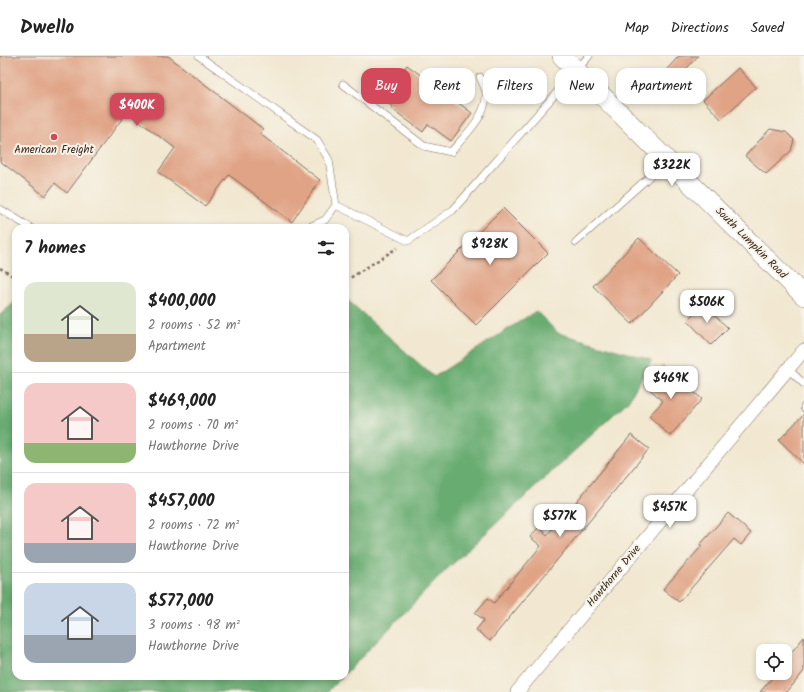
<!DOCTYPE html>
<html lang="en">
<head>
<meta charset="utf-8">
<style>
  body { margin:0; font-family:Kalam,sans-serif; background:#f6f6f6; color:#222; height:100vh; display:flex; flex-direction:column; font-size:15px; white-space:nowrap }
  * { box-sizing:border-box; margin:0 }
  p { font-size:13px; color:#767676 }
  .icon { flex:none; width:22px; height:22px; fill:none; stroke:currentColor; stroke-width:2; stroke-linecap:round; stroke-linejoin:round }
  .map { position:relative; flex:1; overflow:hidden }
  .details { position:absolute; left:12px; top:168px; width:337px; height:456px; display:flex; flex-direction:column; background:#fff; border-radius:12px; box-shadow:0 2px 6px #0003 }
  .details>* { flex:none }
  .banner { position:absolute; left:361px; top:12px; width:380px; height:36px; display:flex; gap:8px }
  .buttons { position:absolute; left:756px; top:588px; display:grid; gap:8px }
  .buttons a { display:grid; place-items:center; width:36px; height:36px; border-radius:8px; background:#fff; box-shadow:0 2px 6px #0003; font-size:20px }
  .price { position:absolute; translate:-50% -34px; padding:0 9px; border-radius:8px; background:#fff; color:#222; font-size:13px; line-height:26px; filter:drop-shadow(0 1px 2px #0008) }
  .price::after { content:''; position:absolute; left:50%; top:24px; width:12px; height:9px; margin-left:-6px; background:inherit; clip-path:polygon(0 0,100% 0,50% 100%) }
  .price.current { background:#d1495b; color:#fff }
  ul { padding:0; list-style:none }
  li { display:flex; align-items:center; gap:12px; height:100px; padding:0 12px }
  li+li { border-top:1px solid #e0e0e0 }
  li span { display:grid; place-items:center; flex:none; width:112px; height:80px; border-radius:12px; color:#555 }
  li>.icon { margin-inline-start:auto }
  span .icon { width:48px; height:48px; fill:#fffc; stroke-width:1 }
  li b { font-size:17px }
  h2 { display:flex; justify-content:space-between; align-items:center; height:48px; padding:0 12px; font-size:17px }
  .chip { padding:0 14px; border-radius:12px; background:#fff; box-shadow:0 2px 6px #0003; font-size:14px; line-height:36px }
  .chip.current { background:#d1495b; color:#fff }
  header { display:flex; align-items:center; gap:24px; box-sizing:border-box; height:56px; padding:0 20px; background:#fff; border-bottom:1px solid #e0e0e0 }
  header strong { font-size:19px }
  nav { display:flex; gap:22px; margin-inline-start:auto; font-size:14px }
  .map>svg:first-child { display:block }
  .forest { fill:#68ac71; stroke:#526b48 }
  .building { fill:#e0a385 }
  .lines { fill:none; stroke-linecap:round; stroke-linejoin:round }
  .lane-casing { stroke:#7b6c5d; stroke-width:8 }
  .street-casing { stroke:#7b6c5d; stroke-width:14 }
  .secondary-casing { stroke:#7b6c5d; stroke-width:20 }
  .path { stroke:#7b6c5d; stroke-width:2.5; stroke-dasharray:3 3; stroke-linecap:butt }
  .lane { stroke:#fff; stroke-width:7 }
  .street { stroke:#fff; stroke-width:13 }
  .secondary { stroke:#fff; stroke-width:19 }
  .poi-dot { fill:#d1495b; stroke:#f7f3e8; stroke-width:1.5 }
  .labels { text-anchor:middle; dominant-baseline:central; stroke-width:4; stroke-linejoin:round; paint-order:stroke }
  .poi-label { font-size:11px; fill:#3b2a1e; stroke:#f7f3e8 }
  .street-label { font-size:11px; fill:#3b2a1e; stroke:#f7f3e8 }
</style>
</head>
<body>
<header>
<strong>Dwello</strong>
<nav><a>Map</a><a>Directions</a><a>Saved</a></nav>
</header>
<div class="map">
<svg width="804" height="636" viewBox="0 0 804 636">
  <rect width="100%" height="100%" fill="#f7f3e8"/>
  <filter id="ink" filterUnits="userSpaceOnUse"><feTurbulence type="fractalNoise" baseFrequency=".025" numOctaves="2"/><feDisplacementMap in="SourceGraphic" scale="8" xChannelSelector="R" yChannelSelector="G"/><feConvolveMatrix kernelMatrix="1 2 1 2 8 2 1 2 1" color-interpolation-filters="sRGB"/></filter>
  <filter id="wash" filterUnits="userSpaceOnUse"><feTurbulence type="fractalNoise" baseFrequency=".012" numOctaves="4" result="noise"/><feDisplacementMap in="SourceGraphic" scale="16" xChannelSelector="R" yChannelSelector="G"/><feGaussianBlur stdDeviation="0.9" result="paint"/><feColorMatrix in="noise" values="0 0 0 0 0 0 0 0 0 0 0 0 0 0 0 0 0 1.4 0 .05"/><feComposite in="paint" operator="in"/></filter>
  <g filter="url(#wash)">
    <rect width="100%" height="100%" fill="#f2e8d1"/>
    <path class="forest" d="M345 242 434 321 536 255 558 277 652 304 628 345 446 514 345 618Z
      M16 245V620H343L327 636H0V259Z"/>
    <g id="blocks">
      <path class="building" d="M0 0H168L263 73 260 78 320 124 292 166 229 119 205 150 158 116 175 92 127 56 67 137 55 127 45 140 0 105Z
        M679 0H698L668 33 657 24Z
        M407 9 472 57 451 85 428 68 423 76 391 52 393 51 382 43Z
        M738 12 756 31 721 63 703 44Z
        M770 73 786 76 794 84 791 95 766 118 745 100Z
        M503 152 548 197 476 269 431 224Z
        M639 182 678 219 632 268 593 230Z
        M703 248 728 272 711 289 687 264Z
        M662 309 702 343 670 380 649 360 663 345 645 329Z
        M804 358V408L779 384Z
        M631 379 649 393 490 585 476 574 484 564 475 557 488 542 494 547 541 490 530 481 539 471 547 479 567 455 568 456Z
        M728 457 751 477 741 489 734 483 679 546 663 533 702 490 700 489Z
        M804 581V615L787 636H760L776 617H785V604Z"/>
    </g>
  </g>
  <g filter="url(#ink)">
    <use href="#blocks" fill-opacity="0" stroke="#7b6c5d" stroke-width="1"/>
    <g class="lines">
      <defs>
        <path id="lane" d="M199 0 317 84 329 104 336 149 325 164 307 172
          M343 28 424 90 451 96C464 80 487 60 486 38 486 33 482 26 480 21
          M336 149 408 185 453 154 589 0
          M0 153 31 172
          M576 186 667 105
          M788 313 804 328
          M804 351V352"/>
        <path id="street" d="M517 636 804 294"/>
        <path id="secondary" d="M562 0 804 240"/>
      </defs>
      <use href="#lane" class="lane-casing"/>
      <use href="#street" class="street-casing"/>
      <use href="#secondary" class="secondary-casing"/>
      <path class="path" d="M0 212 16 222
        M345 222H350L397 192"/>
      <use href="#lane" class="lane"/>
      <use href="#street" class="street"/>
      <use href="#secondary" class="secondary"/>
    </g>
  </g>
  <circle class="poi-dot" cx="54" cy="81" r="4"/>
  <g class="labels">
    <g class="poi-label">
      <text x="54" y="94">American Freight</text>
    </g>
    <g class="street-label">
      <text transform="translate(751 187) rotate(45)">South Lumpkin Road</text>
      <text transform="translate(614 520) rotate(-50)">Hawthorne Drive</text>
    </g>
  </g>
</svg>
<div class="buttons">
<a><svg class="icon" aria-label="locate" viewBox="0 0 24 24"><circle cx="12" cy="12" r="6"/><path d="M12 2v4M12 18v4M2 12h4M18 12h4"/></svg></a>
</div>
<b class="price current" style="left:137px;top:71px">$400K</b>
<b class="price" style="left:672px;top:131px">$322K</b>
<b class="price" style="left:490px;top:210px">$928K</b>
<b class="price" style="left:707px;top:268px">$506K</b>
<b class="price" style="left:671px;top:344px">$469K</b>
<b class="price" style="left:670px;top:473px">$457K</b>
<b class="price" style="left:560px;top:482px">$577K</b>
<div class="banner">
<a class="chip current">Buy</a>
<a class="chip">Rent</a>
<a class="chip">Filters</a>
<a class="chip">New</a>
<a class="chip">Apartment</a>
</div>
<section class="details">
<h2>7 homes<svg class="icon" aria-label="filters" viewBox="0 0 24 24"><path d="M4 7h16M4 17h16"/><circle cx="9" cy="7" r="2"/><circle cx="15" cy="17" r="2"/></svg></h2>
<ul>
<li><span style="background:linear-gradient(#dfe7d0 65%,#b9a48a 0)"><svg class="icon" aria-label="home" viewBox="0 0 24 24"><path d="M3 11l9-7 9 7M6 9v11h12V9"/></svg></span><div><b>$400,000</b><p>2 rooms · 52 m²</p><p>Apartment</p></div></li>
<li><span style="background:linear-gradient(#f6c9c9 75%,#8fb573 0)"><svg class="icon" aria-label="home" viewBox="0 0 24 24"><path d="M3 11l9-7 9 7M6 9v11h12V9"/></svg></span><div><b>$469,000</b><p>2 rooms · 70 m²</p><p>Hawthorne Drive</p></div></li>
<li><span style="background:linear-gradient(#f6c9c9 75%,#9aa5b1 0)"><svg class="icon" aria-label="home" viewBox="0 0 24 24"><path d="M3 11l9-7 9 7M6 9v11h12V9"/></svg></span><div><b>$457,000</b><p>2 rooms · 72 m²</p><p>Hawthorne Drive</p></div></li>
<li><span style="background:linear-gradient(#c9d6e8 65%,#9aa5b1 0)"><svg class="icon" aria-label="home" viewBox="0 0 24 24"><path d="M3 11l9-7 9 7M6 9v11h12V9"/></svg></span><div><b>$577,000</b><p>3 rooms · 98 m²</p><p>Hawthorne Drive</p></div></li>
</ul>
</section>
</div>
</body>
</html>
